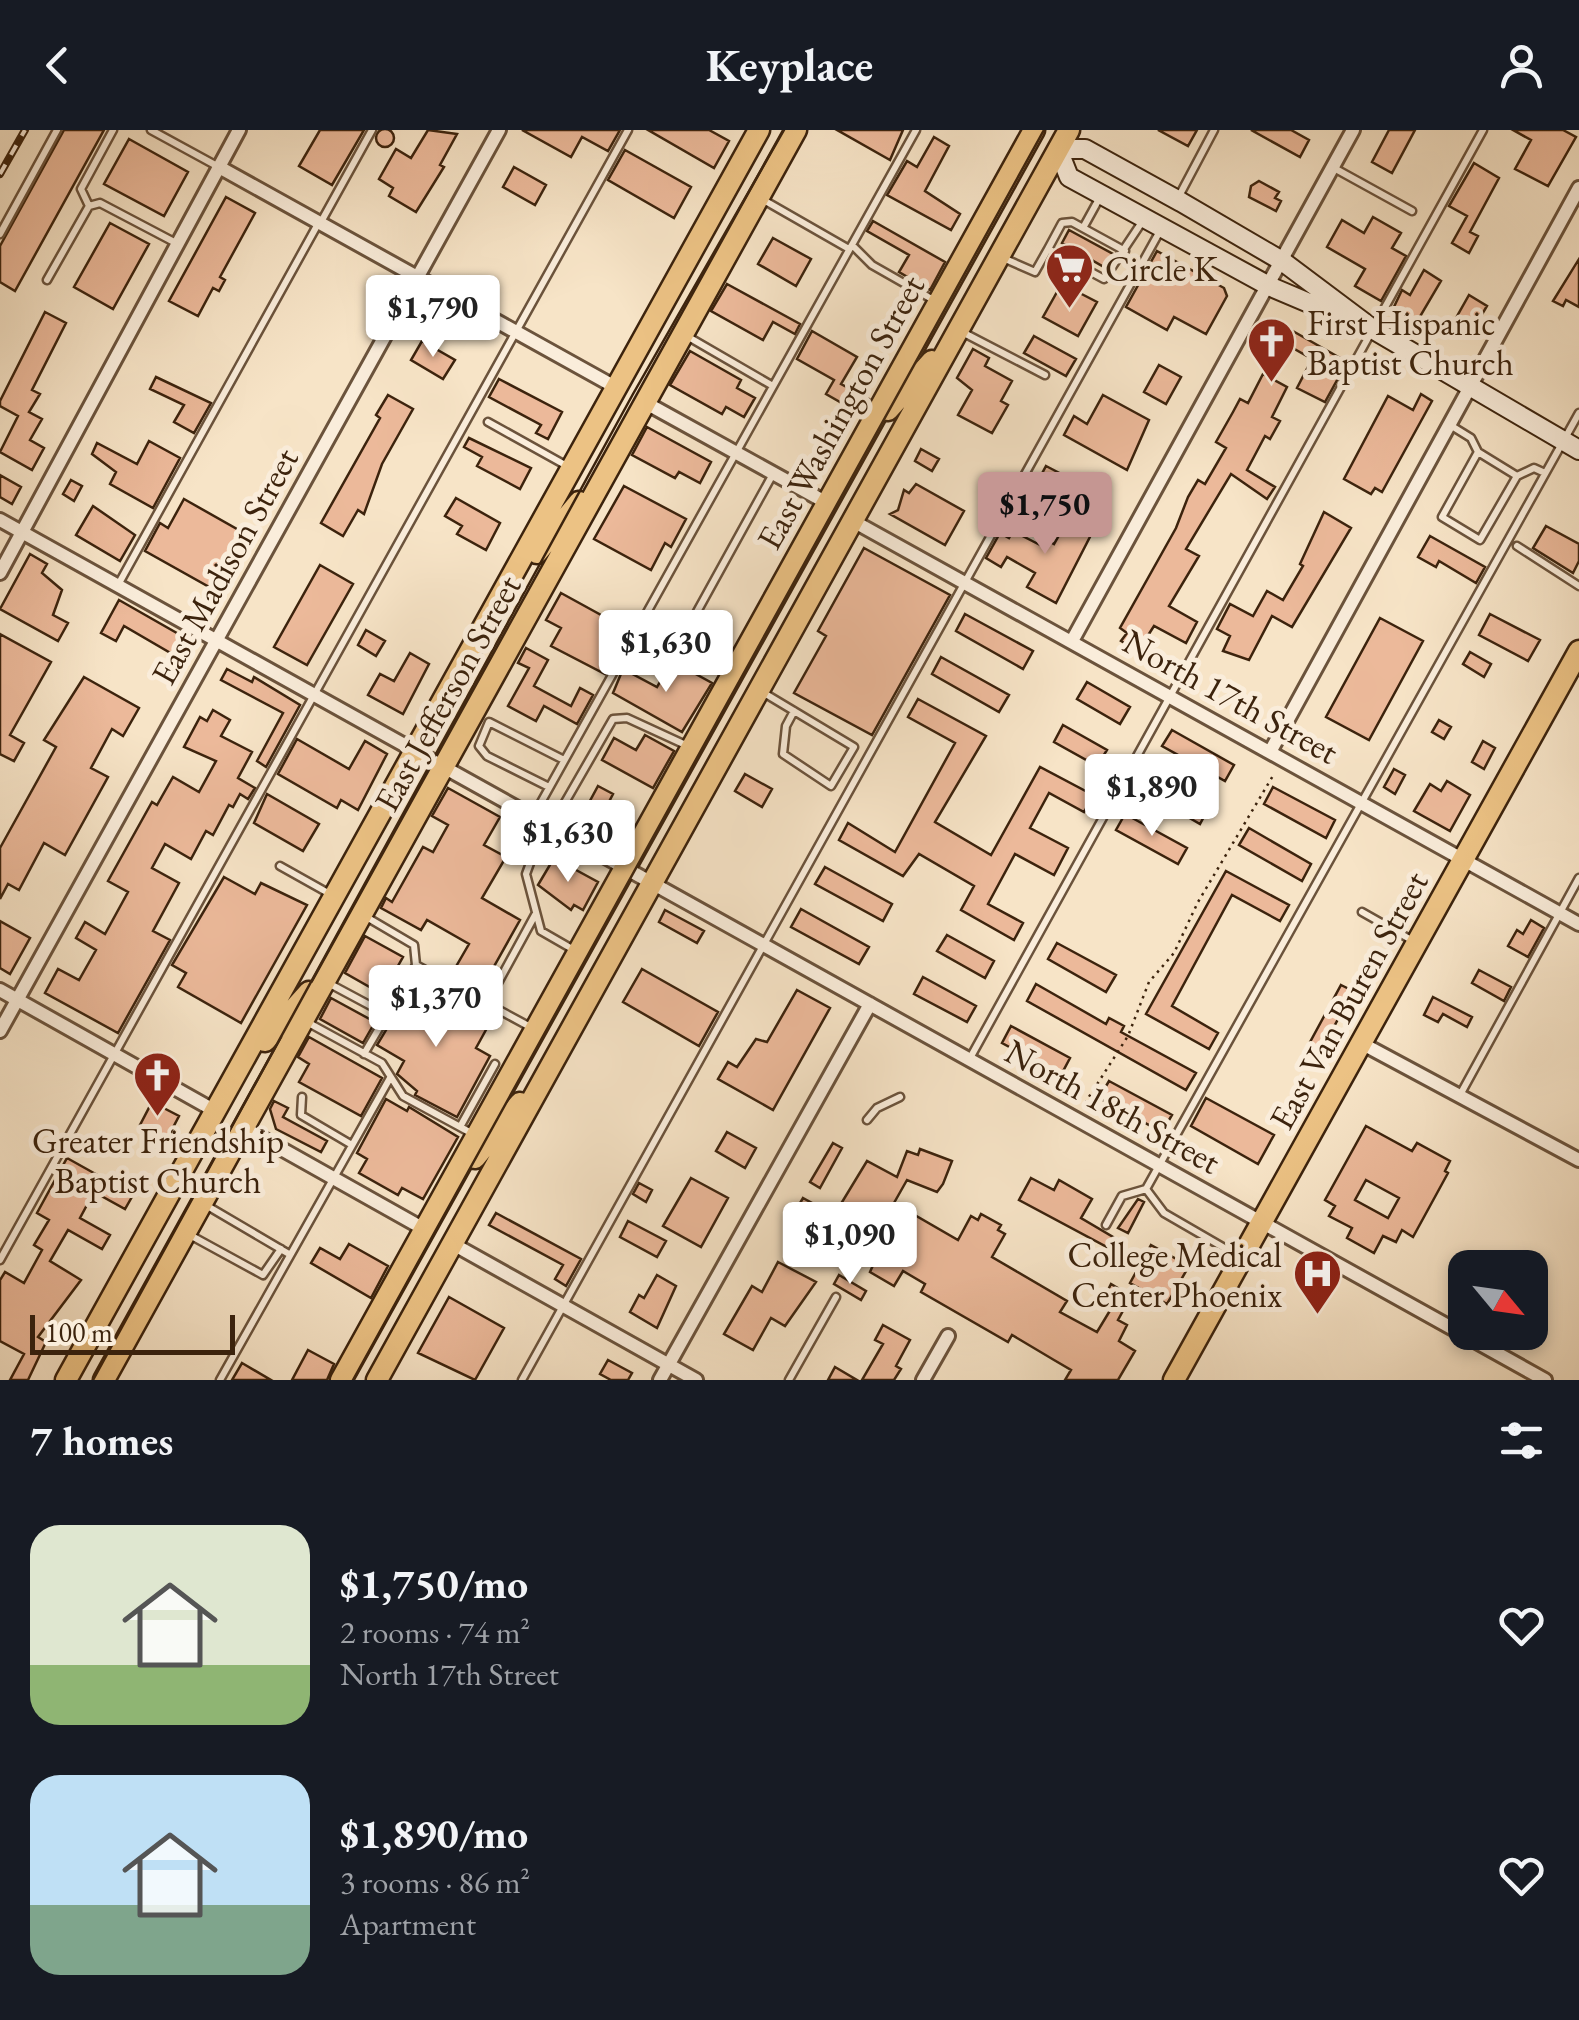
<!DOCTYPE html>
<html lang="en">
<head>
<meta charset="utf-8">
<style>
  body { margin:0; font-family:"EB Garamond",serif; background:#20242c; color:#f1f3f6; height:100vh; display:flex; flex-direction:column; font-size:38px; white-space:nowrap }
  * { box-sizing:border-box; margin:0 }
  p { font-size:32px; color:#9ea1a6 }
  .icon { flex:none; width:55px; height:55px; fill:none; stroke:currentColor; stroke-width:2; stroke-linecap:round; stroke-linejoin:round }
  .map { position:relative; height:1250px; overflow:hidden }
  .details { display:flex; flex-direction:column; background:#171b24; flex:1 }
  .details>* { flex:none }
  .needle { width:65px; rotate:119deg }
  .tools { position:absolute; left:1448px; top:1120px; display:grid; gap:20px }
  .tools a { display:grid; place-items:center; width:100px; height:100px; border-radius:20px; background:#171b24; box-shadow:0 5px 15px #0003; font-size:50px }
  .scale { position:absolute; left:30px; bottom:25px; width:205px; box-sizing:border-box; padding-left:10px; border:5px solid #3c230d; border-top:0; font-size:28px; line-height:35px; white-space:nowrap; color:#3c230d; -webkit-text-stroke:8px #faeddb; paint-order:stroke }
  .price { position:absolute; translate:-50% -85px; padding:0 22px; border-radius:10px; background:#fff; color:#222; font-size:32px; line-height:65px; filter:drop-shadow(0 2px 5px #0008) }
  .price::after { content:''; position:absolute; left:50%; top:60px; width:30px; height:22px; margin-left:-15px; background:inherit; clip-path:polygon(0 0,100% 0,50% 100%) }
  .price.active { background:#c59692; color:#111 }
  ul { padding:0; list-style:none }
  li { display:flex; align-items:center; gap:30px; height:250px; padding:0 30px }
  li span { display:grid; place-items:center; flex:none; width:280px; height:200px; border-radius:30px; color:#555 }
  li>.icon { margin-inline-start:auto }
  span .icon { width:120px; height:120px; fill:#fffc; stroke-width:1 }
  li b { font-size:42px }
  h2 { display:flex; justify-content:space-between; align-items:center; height:120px; padding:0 30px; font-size:42px }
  header { display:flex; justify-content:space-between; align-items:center; height:130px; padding:0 30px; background:#171b24; font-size:45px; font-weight:700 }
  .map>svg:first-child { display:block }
  .building { fill:#ecb99a; stroke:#3c230d; stroke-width:2.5; fill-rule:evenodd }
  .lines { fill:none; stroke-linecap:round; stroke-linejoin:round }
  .lane-casing { stroke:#6b533c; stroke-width:11 }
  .street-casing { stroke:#6b533c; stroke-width:18 }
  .secondary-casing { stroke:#3c230d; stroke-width:22 }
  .primary-casing { stroke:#3c230d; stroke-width:25 }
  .path { stroke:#3c230d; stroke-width:2.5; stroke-dasharray:2.5 5; stroke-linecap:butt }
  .lane { stroke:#faeddb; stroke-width:6 }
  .street { stroke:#faeddb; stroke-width:12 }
  .secondary { stroke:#faeddb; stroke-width:18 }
  .primary { stroke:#ecc284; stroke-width:20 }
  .tram { stroke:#3c230d; stroke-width:2.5 }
  .rail-casing { stroke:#3c230d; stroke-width:8 }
  .rail { stroke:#faeddb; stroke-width:4; stroke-dasharray:11; stroke-linecap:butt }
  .labels { text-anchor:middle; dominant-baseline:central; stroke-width:10; stroke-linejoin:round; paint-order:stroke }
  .poi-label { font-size:35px; fill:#3c230d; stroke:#faeddb; text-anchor:start }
  .street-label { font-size:35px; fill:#3c230d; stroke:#faeddb }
</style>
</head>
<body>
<header><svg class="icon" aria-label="back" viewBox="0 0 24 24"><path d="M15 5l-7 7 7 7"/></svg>Keyplace<svg class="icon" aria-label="person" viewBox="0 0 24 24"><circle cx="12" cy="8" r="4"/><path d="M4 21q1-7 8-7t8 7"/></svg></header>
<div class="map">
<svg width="1579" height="1250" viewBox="0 0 1579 1250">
  <rect width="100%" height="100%" fill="#f7e4c7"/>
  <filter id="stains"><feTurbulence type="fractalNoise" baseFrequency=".002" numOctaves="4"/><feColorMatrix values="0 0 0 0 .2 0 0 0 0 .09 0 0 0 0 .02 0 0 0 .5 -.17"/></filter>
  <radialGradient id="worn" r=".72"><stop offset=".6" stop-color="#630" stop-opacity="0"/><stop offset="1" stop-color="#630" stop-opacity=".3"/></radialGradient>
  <path class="building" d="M376 8a9 9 0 1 1 18 0a9 9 0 1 1-18 0Z
    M64 0H104L15 161 0 152V116Z
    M320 0H364L332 55 299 36Z
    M428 0 457 4 440 35 444 37 416 82 389 66 393 58 379 49 396 19 411 28Z
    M522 0H620L608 21 582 7 571 27Z
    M648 0H709L729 11 714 38Z
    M837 0H903L890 30Z
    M1158 0H1197L1188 16Z
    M1251 0H1291L1309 10 1300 27Z
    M1389 0H1415L1392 43 1372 32Z
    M1513 0H1563L1576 7 1548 56 1515 39 1531 10Z
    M934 7 949 16 925 61 960 84 951 100 887 65 907 31 917 37Z
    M129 9 188 42 164 86 104 54Z
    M625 20 691 57 674 88 608 50Z
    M1474 33 1499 48 1470 102 1478 106 1469 123 1452 113 1467 86 1449 76Z
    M514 37 546 55 535 75 503 57Z
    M1259 51 1279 62 1275 68 1281 71 1276 81 1249 67 1251 56Z
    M226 67 255 83 220 147 225 150 219 161 213 158 198 186 169 171Z
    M1373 87 1401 103 1392 118 1406 126 1381 171 1355 156 1365 139 1327 117 1342 90 1364 103Z
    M873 91 945 132 930 160 899 142 909 125 867 101Z
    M110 93 149 114 113 179 74 157Z
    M1069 100 1113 124 1104 137 1062 113Z
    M773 108 811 129 796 156 758 134Z
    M1157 121 1224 158 1227 166 1206 204 1174 187 1167 200 1126 177Z
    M1579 129V177L1566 170 1563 176 1553 171Z
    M1424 140 1441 151 1418 190 1392 181 1402 160 1410 165Z
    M727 154 800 194 795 204 773 192 763 210 711 181Z
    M1070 158 1097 172 1078 206 1043 187 1057 162Z
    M1469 165 1487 176 1474 198 1456 188Z
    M45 182 66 193 32 260 40 264 29 282 42 289 30 310 44 318 32 340 0 322 18 286 0 276V271Z
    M1284 196 1347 232 1325 272 1297 258 1312 229 1277 209Z
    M812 201 857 227 841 254 869 269 861 284 826 264 834 250 797 229Z
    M1034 206 1076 229 1066 246 1024 223Z
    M422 211 455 230 443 249 411 230Z
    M973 219 989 228 985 236 1012 251 1001 271 1008 275 992 303 958 285 972 260 957 248Z
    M690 221 741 250 737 258 755 268 744 287 726 277 722 284 670 255Z
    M1159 235 1181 247 1166 274 1144 262Z
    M1263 244 1287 257 1272 287 1280 291 1270 309 1265 306 1247 340 1275 357 1267 369 1231 344 1186 419 1199 426 1169 476 1197 492 1186 513 1154 496 1138 521 1121 511 1127 503 1120 498 1176 398 1188 367 1198 350 1205 354 1226 318 1216 312 1233 282 1240 269 1248 273Z
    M156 247 211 273 194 303 174 292 184 275 150 259Z
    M499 249 562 282 548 309 536 303 541 295 489 267Z
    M1421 264 1432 271 1382 362 1375 358 1371 364 1344 349 1388 266 1413 280Z
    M388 265 413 279 382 334 364 384 358 380 343 406 321 393 380 288 376 285Z
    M1103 265 1149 290 1127 340 1064 305 1074 286 1087 294Z
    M647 297 711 332 700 353 679 342 675 348 632 325Z
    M469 308 531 338 520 359 477 336 482 327 464 317Z
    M149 311 180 328 153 378 110 354 116 342 92 324 97 313 137 334Z
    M921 319 939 329 932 341 915 331Z
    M1046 336 1067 347 1058 364 1037 353Z
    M0 345 21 357 12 374 0 367Z
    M71 350 82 356 74 371 63 364Z
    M916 354 964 381 945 415 890 384 898 380 904 360 909 363Z
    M624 356 686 389 671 417 665 413 651 440 594 409Z
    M456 368 500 393 486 420 457 404 462 396 445 386Z
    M184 369 251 407 220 463 145 421 160 393 168 398Z
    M93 376 135 405 120 431 76 405Z
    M1324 382 1351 398 1292 497 1272 486 1249 530 1223 521 1230 506 1217 499 1230 474 1253 486 1267 461 1283 470 1303 436 1300 434Z
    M1070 386 1094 399 1056 473 1027 457 1035 443 1007 427 1001 437 986 428 1000 403 1009 408 1013 401 1046 418 1050 412 1054 414Z
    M1546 396 1579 414V431L1573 443 1533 418Z
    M1430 406 1485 437 1476 453 1439 431 1436 437 1418 427Z
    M864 418 950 465 872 605 794 563 826 506 818 501Z
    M30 424 47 434 42 443 62 460 53 485 68 493 58 511 0 479Z
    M320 435 353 454 307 535 274 517Z
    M561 463 621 496 604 526 612 530 605 544 551 516 561 498 546 490Z
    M119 470 196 514 186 532 124 496 116 511 101 503Z
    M965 484 1033 521 1023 539 956 501Z
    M1490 484 1540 510 1528 531 1479 505Z
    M1380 488 1423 511 1369 610 1326 587Z
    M366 500 385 511 376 526 358 515Z
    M0 504 51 532 10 605 24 613 14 631 0 624Z
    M526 518 548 530 534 556 571 576 580 558 593 565 577 594 544 576 536 591 508 576 529 538 518 533Z
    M1470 522 1491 534 1484 547 1463 534Z
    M410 523 429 534 403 584 368 565 380 544 394 551Z
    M941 527 1009 565 999 582 932 544Z
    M672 531 712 553 682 602 613 563 623 539 657 557Z
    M227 539 252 552 254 547 300 575 266 637 257 631 283 583 221 550Z
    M84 547 139 578 123 606 112 599 91 638 108 647 65 725 44 713 19 760 8 754 0 769V718L56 617 44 610Z
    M1087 552 1130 577 1120 594 1077 569Z
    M918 569 986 606 935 692 991 725 1040 637 1093 665 1084 682 1049 663 1030 698 1068 718 1054 745 1015 724 988 774 1023 793 1014 810 961 780 974 756 919 724 903 746 839 710 848 693 895 722 955 613 908 587Z
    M213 580 230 590 221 606 252 622 238 648 255 658 248 669 240 664 233 677 229 675 213 705 206 701 191 729 165 714 152 738 179 753 153 801 170 810 118 903 45 863 58 839 79 850 96 820 76 808 85 792 105 804 128 762 108 751 152 672 157 675 173 647 199 662 216 631 184 617 200 587 207 591Z
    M1439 590 1451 597 1444 609 1432 602Z
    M1063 595 1107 620 1097 636 1054 612Z
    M1172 600 1234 635 1225 651 1162 616Z
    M645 605 674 621 653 658 602 630 614 608 636 620Z
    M297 609 349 639 365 611 387 624 358 680 341 670 337 678 278 644Z
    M1483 611 1495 618 1484 639 1472 632Z
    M1394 639 1405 645 1395 664 1384 657Z
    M1148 642 1209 677 1200 694 1138 658Z
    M745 644 772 659 762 677 735 661Z
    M1447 651 1470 665 1450 701 1414 681 1430 654 1441 661Z
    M598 656 613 664 600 689 585 680Z
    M1273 657 1335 690 1326 708 1264 674Z
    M448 658 500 687 484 715 506 727 482 768 520 790 483 856 454 840 469 814 427 790 421 800 381 778 386 768 392 772 423 717 433 722 448 695 432 686Z
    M267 664 319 694 303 721 254 693Z
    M1125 684 1187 718 1178 734 1116 700Z
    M1249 698 1311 734 1302 751 1239 715Z
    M554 728 598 752 583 780 574 775 571 780 538 755Z
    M825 737 892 774 883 791 815 754Z
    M1226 741 1289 775 1280 791 1232 765 1172 876 1218 903 1209 919 1146 884Z
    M224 747 255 764 261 753 307 775 241 893 178 857 186 843 172 835Z
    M801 779 869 817 859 834 791 797Z
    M665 780 704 801 697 813 659 792Z
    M1531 790 1544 798 1528 827 1508 816 1517 800 1523 804Z
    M0 791 30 808 10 844 0 838Z
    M947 805 994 831 985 848 937 821Z
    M365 806 403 827 382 864 345 843Z
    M1057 813 1116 845 1106 862 1048 829Z
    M642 839 718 882 699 916 623 872Z
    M1479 840 1511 857 1504 871 1472 853Z
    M923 847 976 876 967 892 914 864Z
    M1036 854 1106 894 1109 888 1124 896 1121 902 1196 943 1186 960 1027 871Z
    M1341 855 1353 861 1321 921 1309 914Z
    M419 857 487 898 476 918 490 926 457 987 415 965 417 961 397 944 404 931 377 915 404 870 410 873Z
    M797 860 830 878 773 980 718 949 728 932 737 937 756 909 767 912Z
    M1433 867 1472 887 1467 897 1443 884 1438 892 1424 885Z
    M331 868 375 892 363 913 320 889Z
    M1011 896 1070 928 1061 945 1002 913Z
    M309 907 382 948 361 986 299 952 309 934 298 927Z
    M1109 951 1172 985 1162 1002 1099 968Z
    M1206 968 1274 1005 1258 1034 1191 996Z
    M386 969 407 981 409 977 458 1007 423 1069 402 1058 398 1065 359 1043 367 1029 357 1023Z
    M274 971 288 978 283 987 327 1011 321 1022 276 999 270 979Z
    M152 972 179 986 167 1009 140 995Z
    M1366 996 1412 1021 1417 1013 1450 1031 1445 1041 1448 1043 1413 1107 1402 1100 1396 1112 1383 1106 1374 1123 1347 1108 1352 1098 1329 1086 1335 1076 1325 1070ZM1366 1050 1399 1068 1388 1088 1355 1070Z
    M727 1002 756 1018 745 1038 716 1021Z
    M833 1013 842 1018 820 1058 810 1052Z
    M920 1019 952 1031 943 1054 937 1062 907 1050 894 1073 958 1110 971 1086 978 1090 981 1084 1001 1095 998 1100 1005 1104 992 1127 1067 1171 1060 1182 1097 1202 1117 1169 1106 1164 1111 1154 1131 1166 1118 1190 1127 1195 1119 1211 1135 1221 1118 1250H1065L1071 1240 1054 1230 1012 1205 1008 1212 921 1162 925 1154 903 1141 894 1156 870 1142 874 1133 822 1105 867 1031 897 1047 907 1021 918 1025Z
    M67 1028 133 1065 125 1079 94 1062 80 1088 110 1105 102 1119 68 1100 50 1131 81 1150 38 1207 46 1212 28 1250H10L24 1224 0 1211V1150L5 1142 24 1153 42 1120 34 1115 49 1090 37 1083Z
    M691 1048 728 1068 701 1117 663 1096Z
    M1031 1048 1054 1060 1059 1050 1092 1069 1081 1088 1113 1107 1107 1117 1019 1070Z
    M639 1053 652 1060 646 1072 633 1064Z
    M803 1068 812 1073 795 1102 786 1097Z
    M1138 1069 1144 1072 1128 1103 1118 1098Z
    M496 1083 581 1129 566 1156 555 1149 563 1135 489 1095Z
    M628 1091 666 1111 657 1127 620 1107Z
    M349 1114 388 1136 371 1168 311 1133 320 1118 340 1129Z
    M1151 1115 1189 1136 1167 1174 1130 1153Z
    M778 1132 816 1152 785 1196 771 1188 753 1220 724 1204 752 1156 762 1162Z
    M657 1145 676 1156 657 1198 630 1182 639 1165 644 1168Z
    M839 1145 866 1161 861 1170 834 1154Z
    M449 1167 504 1198 475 1250 418 1223Z
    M883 1195 910 1210 896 1236 901 1239 894 1250H862L883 1214 875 1210Z
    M308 1220 334 1234 327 1250H292Z
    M608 1230 632 1243 628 1250H611L600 1244Z
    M242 1233 271 1250H232Z
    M835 1237 857 1250H828Z"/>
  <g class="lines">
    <defs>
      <path id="lane" d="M151 0 217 36
        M1334 38 1412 81
        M760 68 849 119
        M1178 68 1214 0
        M89 76 81 59 113 0
        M321 92 372 0
        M1083 98 1099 69
        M0 104 57 0
        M852 115 872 135 937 172
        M1048 119 1062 93 1072 92 1125 121
        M1003 128 1035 142 1048 119 1104 149 1144 89
        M47 150 89 76 100 73 176 113
        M964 203 1045 245
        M685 205 773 256
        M488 292 567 336
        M1450 295 1471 308 1478 322 1517 346
        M1478 322 1442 387 1480 410 1517 346 1534 338 1545 343
        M1517 416 1579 456
        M118 455 319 92
        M677 518 773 344
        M764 563 854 617 831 656 783 624 786 596 794 581
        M549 657 487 626 479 616 489 592 564 630
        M534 685 916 0
        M545 692 526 744 541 801 574 820
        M552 695 613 589 627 588 690 617
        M280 736 330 764
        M1362 782 1415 812
        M363 785 414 815 416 835 534 899
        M330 854 386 884
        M487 873 535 785
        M305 891 382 933 403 966 473 1004
        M364 924 416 835
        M969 930 1483 0
        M1460 965 1579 748
        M302 967 301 985 352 1015
        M867 990 877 978 900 967
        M460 997 495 934
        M1146 1059 1164 1083 1240 1127
        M204 1074 289 1124
        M1106 1095 1122 1066 1146 1059 1579 283
        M188 1104 263 1145 281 1119
        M0 1130 628 0
        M220 1250 390 948
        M522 1250 1160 101
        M789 1250 836 1167"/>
      <path id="street" d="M219 37 617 258
        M646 273 827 373
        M0 390 1545 1250
        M853 391 1579 794
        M0 443 239 0
        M1072 511 1353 0
        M1270 622 1579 58
        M0 860 217 982
        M0 901 499 0
        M1361 913 1579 1030
        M246 999 424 1099
        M453 1114 696 1250
        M660 1250 870 874
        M923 1250 948 1206"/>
      <path id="secondary" d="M1058 19H1085L1181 72 1282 131 1374 200 1579 320
        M1058 19 1069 47 1269 156 1349 190"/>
      <path id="primary" d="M888 280 932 231
        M537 423 579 372
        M265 911 309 862
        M475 1028 520 973
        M66 1250 759 0
        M104 1250 796 0
        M341 1250 1034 0
        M377 1250 1069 0
        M1174 1250 1579 521"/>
    </defs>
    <use href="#lane" class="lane-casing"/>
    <use href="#street" class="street-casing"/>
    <use href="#secondary" class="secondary-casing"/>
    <use href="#primary" class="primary-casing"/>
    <path class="path" d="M1085 973 1128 906 1149 852 1174 823 1198 772 1274 644"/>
    <use href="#lane" class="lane"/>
    <use href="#street" class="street"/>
    <use href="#secondary" class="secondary"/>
    <use href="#primary" class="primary"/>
    <path class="tram" d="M93 1250 633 264 784 0
      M353 1250 1044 0"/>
    <defs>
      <path id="rail" d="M0 44 25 0"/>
    </defs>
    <use href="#rail" class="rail-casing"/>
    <use href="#rail" class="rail"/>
  </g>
  <defs>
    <symbol id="supermarket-pin" viewBox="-11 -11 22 30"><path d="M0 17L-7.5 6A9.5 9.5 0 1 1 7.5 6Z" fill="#8f2418" stroke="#faeddb"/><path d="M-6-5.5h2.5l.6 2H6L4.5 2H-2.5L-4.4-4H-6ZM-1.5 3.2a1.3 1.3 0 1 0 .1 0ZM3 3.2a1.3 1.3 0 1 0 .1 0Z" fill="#fff"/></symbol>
    <symbol id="church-pin" viewBox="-11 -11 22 30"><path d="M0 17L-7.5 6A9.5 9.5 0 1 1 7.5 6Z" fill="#8f2418" stroke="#faeddb"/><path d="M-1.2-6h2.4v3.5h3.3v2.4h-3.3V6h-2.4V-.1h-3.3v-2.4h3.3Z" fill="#fff"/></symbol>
    <symbol id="hospital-pin" viewBox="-11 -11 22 30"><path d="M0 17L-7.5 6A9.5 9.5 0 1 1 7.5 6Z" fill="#8f2418" stroke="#faeddb"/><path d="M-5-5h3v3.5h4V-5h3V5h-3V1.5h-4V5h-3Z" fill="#fff"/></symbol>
  </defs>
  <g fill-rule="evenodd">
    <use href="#supermarket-pin" x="1042" y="110" width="55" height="75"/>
    <use href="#church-pin" x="1244" y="184" width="55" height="75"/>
    <use href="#church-pin" x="130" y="918" width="55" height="75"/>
    <use href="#hospital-pin" x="1290" y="1116" width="55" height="75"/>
  </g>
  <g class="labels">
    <g class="poi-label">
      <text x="1105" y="138">Circle K</text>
      <text x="1307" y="192">First Hispanic<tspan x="1307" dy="40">Baptist Church</tspan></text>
      <text x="158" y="1010" text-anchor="middle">Greater Friendship<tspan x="158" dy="40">Baptist Church</tspan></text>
      <text x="1282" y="1124" text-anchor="end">College Medical<tspan x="1282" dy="40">Center Phoenix</tspan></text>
    </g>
    <g class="street-label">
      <text transform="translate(840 282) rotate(-61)">East Washington Street</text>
      <text transform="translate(224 436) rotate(-61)">East Madison Street</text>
      <text transform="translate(447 563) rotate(-61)">East Jefferson Street</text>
      <text transform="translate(1231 566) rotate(29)">North 17th Street</text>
      <text transform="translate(1348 870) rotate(-61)">East Van Buren Street</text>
      <text transform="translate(1113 976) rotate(29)">North 18th Street</text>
    </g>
  </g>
  <rect width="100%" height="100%" filter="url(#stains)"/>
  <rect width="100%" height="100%" fill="url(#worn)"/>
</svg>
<div class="tools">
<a><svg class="needle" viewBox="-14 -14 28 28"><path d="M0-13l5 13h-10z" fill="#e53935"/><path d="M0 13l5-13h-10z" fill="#9ea1a6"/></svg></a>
</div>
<div class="scale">100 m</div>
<b class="price" style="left:433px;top:230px">$1,790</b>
<b class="price active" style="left:1045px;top:427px">$1,750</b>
<b class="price" style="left:666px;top:565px">$1,630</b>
<b class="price" style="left:1152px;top:709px">$1,890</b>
<b class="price" style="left:568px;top:755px">$1,630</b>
<b class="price" style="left:436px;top:920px">$1,370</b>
<b class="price" style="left:850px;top:1157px">$1,090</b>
</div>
<section class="details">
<h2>7 homes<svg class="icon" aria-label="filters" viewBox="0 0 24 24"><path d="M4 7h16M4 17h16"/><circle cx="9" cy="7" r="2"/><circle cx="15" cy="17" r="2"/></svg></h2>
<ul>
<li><span style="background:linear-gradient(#dfe7d0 70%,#8fb573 0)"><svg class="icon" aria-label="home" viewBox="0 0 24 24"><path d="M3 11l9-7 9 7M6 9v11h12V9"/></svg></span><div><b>$1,750/mo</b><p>2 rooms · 74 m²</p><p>North 17th Street</p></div><svg class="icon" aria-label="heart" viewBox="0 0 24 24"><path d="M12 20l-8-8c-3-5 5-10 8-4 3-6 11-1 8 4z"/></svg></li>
<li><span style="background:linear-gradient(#bfe0f5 65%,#7fa58c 0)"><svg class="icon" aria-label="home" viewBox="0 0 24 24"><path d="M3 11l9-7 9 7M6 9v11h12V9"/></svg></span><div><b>$1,890/mo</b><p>3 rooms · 86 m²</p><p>Apartment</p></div><svg class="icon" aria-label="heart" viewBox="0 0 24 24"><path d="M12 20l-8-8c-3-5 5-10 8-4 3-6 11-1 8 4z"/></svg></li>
</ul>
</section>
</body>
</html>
